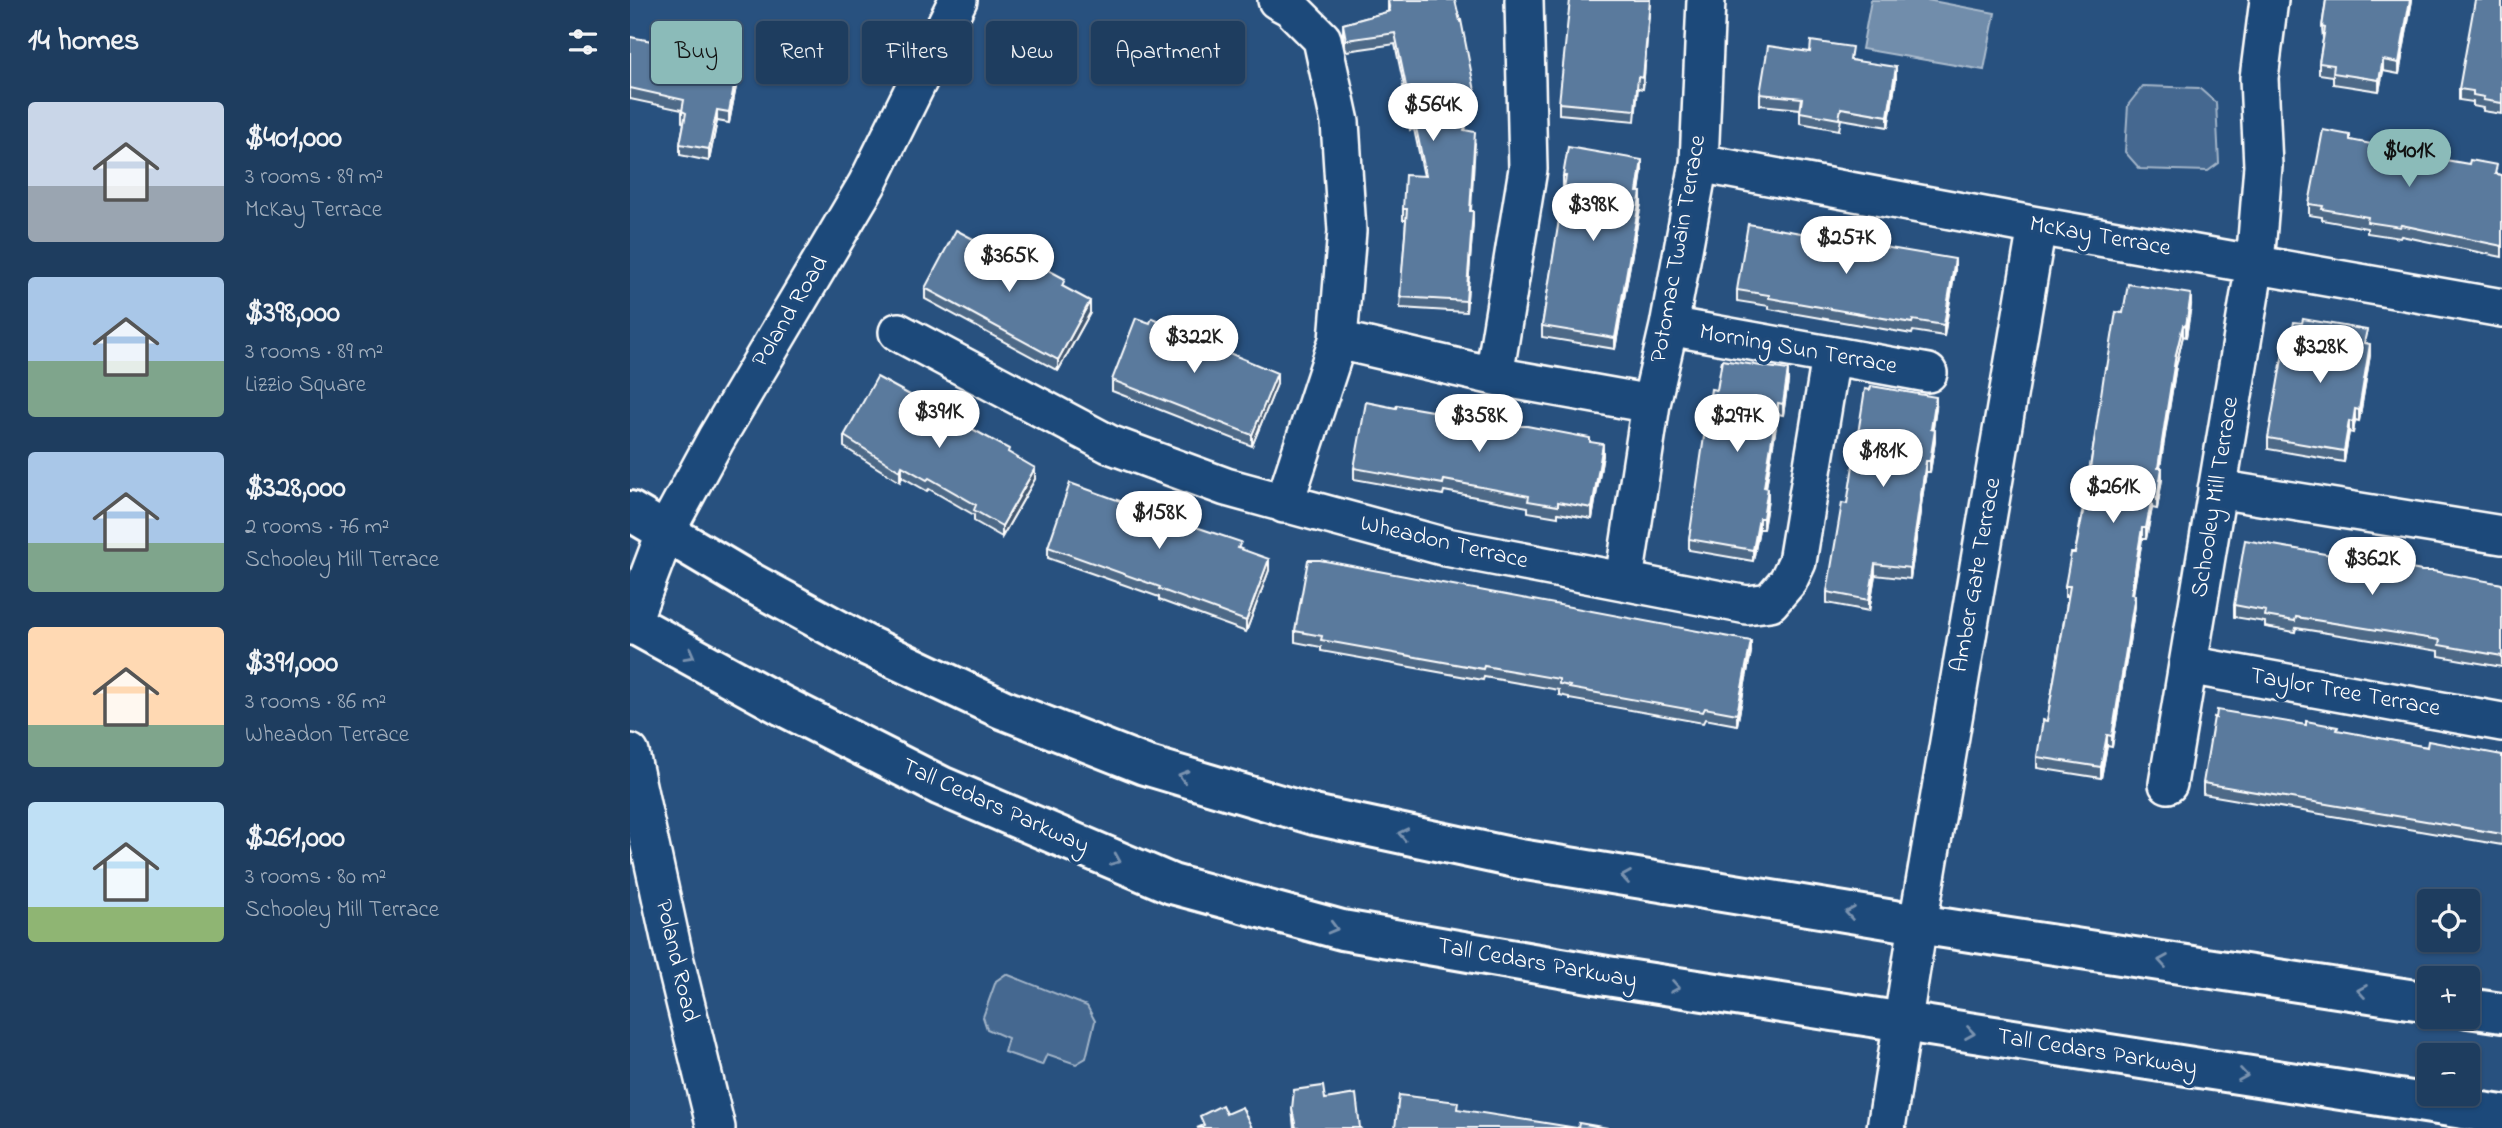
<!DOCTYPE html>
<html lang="en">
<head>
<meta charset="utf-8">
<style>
  body { margin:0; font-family:"Indie Flower",sans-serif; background:#264465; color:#f1f3f6; height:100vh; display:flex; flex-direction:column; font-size:26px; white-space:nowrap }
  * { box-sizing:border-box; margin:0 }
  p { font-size:23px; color:#a1aebd }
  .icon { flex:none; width:38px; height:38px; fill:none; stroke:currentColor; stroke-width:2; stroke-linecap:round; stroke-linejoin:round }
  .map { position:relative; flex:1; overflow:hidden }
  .sheet { display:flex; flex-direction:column; background:#1e3d5f; width:630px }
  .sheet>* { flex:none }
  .top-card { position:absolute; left:21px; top:21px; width:665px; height:63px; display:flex; gap:14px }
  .fabs { position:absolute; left:1787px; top:889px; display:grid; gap:14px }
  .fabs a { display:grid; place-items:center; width:63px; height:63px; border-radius:7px; background:#1e3d5f; box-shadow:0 2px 5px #0004,0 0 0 2px #3c5674; font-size:35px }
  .price { position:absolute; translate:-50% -60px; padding:0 16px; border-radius:24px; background:#fff; color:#222; font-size:23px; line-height:46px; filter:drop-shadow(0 2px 4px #0008) }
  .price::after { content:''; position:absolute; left:50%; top:42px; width:21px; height:16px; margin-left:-10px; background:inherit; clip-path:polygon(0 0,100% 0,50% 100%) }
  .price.active { background:#8bbbb9; color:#111 }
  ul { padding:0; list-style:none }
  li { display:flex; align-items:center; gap:21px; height:175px; padding:0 28px }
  li span { display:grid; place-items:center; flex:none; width:196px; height:140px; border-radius:7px; color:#555 }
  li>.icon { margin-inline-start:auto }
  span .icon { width:84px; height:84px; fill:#fffc; stroke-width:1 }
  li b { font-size:30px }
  h2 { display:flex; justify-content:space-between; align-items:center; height:84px; padding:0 28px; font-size:30px }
  .tag { padding:0 24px; border-radius:7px; background:#1e3d5f; box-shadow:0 2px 5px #0004,0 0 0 2px #3c5674; font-size:24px; line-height:63px }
  .tag.active { background:#8bbbb9; color:#111 }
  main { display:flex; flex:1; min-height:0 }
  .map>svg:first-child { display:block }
  .green { fill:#446890; stroke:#a2b4c8; stroke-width:2 }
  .water { fill:#718dab; stroke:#aabbcd; stroke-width:2 }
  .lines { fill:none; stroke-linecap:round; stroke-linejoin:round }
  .minor-casing { stroke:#fff; stroke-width:42 }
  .major-casing { stroke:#fff; stroke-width:44 }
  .minor { stroke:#1f4a7a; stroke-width:37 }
  .major { stroke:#1f4a7a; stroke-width:38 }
  .wall { fill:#4d6987; stroke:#fff; stroke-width:2 }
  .shaded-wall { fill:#3f556e; stroke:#fff; stroke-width:2 }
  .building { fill:#5a7a9d; stroke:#fff; stroke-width:2 }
  .oneway { stroke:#7992af }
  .labels { text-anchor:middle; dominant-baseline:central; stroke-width:7; stroke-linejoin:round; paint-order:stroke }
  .street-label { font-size:24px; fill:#fff; stroke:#1f4a7a }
</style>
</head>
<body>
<main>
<section class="sheet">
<h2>14 homes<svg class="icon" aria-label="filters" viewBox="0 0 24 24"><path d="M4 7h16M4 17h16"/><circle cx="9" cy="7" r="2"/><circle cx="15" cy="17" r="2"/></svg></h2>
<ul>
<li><span style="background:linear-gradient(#c9d6e8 60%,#9aa5b1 0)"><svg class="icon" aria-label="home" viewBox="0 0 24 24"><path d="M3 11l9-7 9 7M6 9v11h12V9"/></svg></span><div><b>$401,000</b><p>3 rooms · 89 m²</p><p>McKay Terrace</p></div></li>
<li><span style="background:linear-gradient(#a9c7e8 60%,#7fa58c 0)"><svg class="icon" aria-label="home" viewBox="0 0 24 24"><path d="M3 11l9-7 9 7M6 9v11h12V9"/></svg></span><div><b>$398,000</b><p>3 rooms · 89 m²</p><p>Lizzio Square</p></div></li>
<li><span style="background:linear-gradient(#a9c7e8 65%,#7fa58c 0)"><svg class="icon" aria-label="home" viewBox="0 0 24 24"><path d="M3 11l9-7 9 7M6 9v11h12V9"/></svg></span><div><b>$328,000</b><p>2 rooms · 76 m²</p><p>Schooley Mill Terrace</p></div></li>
<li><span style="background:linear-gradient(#ffd9b3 70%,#7fa58c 0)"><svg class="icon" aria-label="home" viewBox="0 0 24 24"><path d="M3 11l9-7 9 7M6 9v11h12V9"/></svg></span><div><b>$391,000</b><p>3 rooms · 86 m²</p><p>Wheadon Terrace</p></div></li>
<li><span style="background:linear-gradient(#bfe0f5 75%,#8fb573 0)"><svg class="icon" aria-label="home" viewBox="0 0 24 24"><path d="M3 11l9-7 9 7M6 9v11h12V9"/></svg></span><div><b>$261,000</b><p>3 rooms · 80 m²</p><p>Schooley Mill Terrace</p></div></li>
</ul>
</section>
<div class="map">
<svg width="1872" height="1128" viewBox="0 0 1872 1128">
  <rect width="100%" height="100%" fill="#28517f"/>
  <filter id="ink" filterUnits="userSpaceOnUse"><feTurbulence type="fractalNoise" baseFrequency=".0143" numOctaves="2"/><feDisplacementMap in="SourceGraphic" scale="14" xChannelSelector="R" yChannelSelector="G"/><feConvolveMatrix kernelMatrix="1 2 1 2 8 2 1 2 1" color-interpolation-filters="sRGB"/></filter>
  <g filter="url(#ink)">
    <path class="green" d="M1513 86 1569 88 1586 103 1589 163 1578 171 1510 169 1495 152 1498 105Z
      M376 974 457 1006 465 1021 456 1058 446 1064 417 1054 412 1065 374 1052 378 1038 357 1029 353 1017 366 981Z"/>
    <path class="water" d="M1241 0H1297L1365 13 1354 70 1232 49Z"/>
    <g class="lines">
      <defs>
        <path id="minor" d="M647 0 660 7 692 39 710 122 717 231 708 340 654 504
          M1069 163 1407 226 1872 308
          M1039 326 1298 373
          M268 332 479 444 596 487 816 547 1117 605 1140 602 1158 581 1167 562 1201 357
          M708 340 864 376 1021 404
          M864 376 898 169 894 0
          M1587 489 1872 535
          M994 580 1021 404 1039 326 1069 163 1076 0
          M0 626 36 531 86 439 237 184 328 0
          M1558 665 1872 722
          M0 753 45 961 86 1128
          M1538 784 1625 264 1633 166 1629 78 1639 0
          M1256 1128 1288 924 1407 226"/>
        <path id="major" d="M0 511 120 582 236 645 372 709 515 765 684 815 890 859 1288 924 1799 1002
          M0 622 153 706 311 786 542 884 712 930 977 976 1872 1115
          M1838 1008 1872 1013"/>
      </defs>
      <use href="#minor" class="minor-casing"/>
      <use href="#major" class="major-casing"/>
      <use href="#minor" class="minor"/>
      <use href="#major" class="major"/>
    </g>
    <path class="wall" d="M1020 0 1013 89 1008 88 1005 121 929 114V103Z
      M1696 0H1782L1769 74 1753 71 1749 91 1703 84V76L1689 74V63L1693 39 1692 27Z
      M1872 0V114L1853 111V108L1843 106V102L1829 100V89Z
      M758 1 846 96V107H838L835 130 845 143 841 211 843 222 836 312 770 308 776 220H773V209L794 176 784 129 780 130 773 98 774 86 765 44 716 51 713 35V24L758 12Z
      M0 37 110 66 99 123 87 121 79 161 50 155V144L54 123 52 122V110L0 99Z
      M1222 60 1266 79 1258 127 1211 119 1209 130 1170 123V109L1130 105V94Z
      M1720 140 1752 149 1872 175V257L1771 236 1770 238 1737 233V228L1692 220V217L1679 215V204Z
      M1012 171 1009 192 1011 203 985 349 912 337V326L935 187H933V176Z
      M1325 270 1314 336 1283 331 1282 334 1139 309V306L1107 301V290Z
      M295 288H435L460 313 428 371 295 299Z
      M1561 305 1556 337 1553 336 1546 366 1535 433 1530 468 1532 479 1527 509 1522 508 1516 539H1512L1503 595 1505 606 1482 747 1477 746 1471 778 1407 768V757L1417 721 1438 597H1435V586L1445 553 1477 368 1493 313Z
      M569 341 647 384 622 446 482 391V380Z
      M1737 343 1740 355 1729 421 1725 420 1723 433 1719 432 1714 462 1638 449V438L1658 354Z
      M1158 381 1153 415 1148 414 1136 488 1138 499 1133 529H1129L1123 561 1059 550V539L1087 390Z
      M1306 408 1303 429 1305 441 1300 472H1296L1280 579 1245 575 1239 611 1197 603V592L1217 504Z
      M859 426 960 442 973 455 962 519 928 513V517L898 512V507L814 491 813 495 724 479V468Z
      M214 436 379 453 405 479 372 537 344 521V515L299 489 297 491 272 477 270 482 214 447Z
      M526 514 555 523 611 549 639 570 616 632 529 600V597L418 558V547Z
      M1792 571 1872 584V667L1809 656V651L1666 628 1665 632 1635 627V622L1604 617V605Z
      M665 631 1121 652 1107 725 1075 719 1073 723 939 699V697L929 695V690L854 677 853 680 691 651V647L665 642Z
      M1708 731 1797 747 1872 755V845L1573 794V783Z
      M695 1099 730 1128H664L662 1109Z"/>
    <path class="shaded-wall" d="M1020 0 1013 89V78Z
      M1780 0H1782L1769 74V63Z
      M110 55V66L99 123V112Z
      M1753 60V71L1749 91V80Z
      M1266 67V79L1258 127V116Z
      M838 95V107L834 141V130Z
      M87 110V121L79 161V149Z
      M784 118V129L780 130V119Z
      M1012 160V171L1007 203V192Z
      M1011 192V203L985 349V338Z
      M843 211V222L836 312V301Z
      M1325 259V270L1314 336V325Z
      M1561 294V305L1556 337V326Z
      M460 301V313L428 371V360Z
      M1553 325V336L1546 366 1528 479V468L1546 354Z
      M1740 344V355L1729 421V410Z
      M1158 370V381L1153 415V404Z
      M647 373V384L622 446V435Z
      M1306 397V408L1301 440V429Z
      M1148 403V414L1134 498V487Z
      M1725 409V420L1723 433V422Z
      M1719 421V432L1714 462V451Z
      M1305 430V441L1300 472V461Z
      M973 444V455L962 519V508Z
      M1296 461V472L1280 579V568Z
      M272 466V477L270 482V471Z
      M405 468V479L372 537V526Z
      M1532 468V479L1527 509V498Z
      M1138 488V499L1133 529V518Z
      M1522 497V508L1516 539V528Z
      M1129 518V529L1123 561V550Z
      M1512 528V539L1501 605V594Z
      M639 559V570L616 632V621Z
      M1245 564V575L1239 611V600Z
      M1505 595V606L1482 747V736Z
      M1121 641V652L1107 725V714Z
      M1477 735V746L1471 778V767Z"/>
    <path class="building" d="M761 0H825L830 21 831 20 846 96 838 95 834 130 845 132 840 211H843L836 301 770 297 777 209H773L775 175 796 176 784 118 780 119 773 86H776L765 33 716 40 713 24 760 11 758 1Z
      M940 0H1020L1013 78 1008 77 1005 110 929 103Z
      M1696 0H1780L1769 63 1753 60 1749 80 1703 73 1704 65 1689 63 1695 28 1692 27Z
      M1845 0H1872V103L1853 100 1854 97 1843 95V91L1829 89Z
      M0 37 33 43 34 38 110 55 99 112 87 110 79 149 50 144 56 113 52 111 54 100 0 88Z
      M1181 41 1222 47 1220 60 1266 67 1258 116 1211 108 1209 119 1170 112 1172 98 1130 94 1138 46 1180 52Z
      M1693 130 1720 135V140L1752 146V149L1839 164 1840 160 1867 165 1865 174 1872 175V246L1771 225 1770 227 1737 222 1738 217 1692 209 1693 206 1679 204Z
      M938 147 1012 160 1007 192H1011L985 338 912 326 936 176H933Z
      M1118 224 1325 259 1314 325 1283 320 1282 323 1139 298V295L1107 290Z
      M326 230 404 271 407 264 435 279 432 286 460 301 428 360 295 288Z
      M1498 284 1561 294 1556 326 1553 325 1546 354 1535 422 1528 468H1532L1527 498 1522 497 1516 528H1512L1501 594 1505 595 1482 736 1477 735 1471 767 1407 757 1413 720 1417 721 1440 586H1435L1441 553H1445L1455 502 1475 368H1477L1486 312 1493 313Z
      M506 318 520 323 522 318 569 337 568 340 647 373 622 435 482 380Z
      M1673 319 1737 330 1734 343 1740 344 1729 410 1725 409 1723 422 1719 421 1714 451 1638 438 1653 353 1658 354 1664 322 1672 323Z
      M1092 360 1158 370 1153 404 1148 403 1134 487 1138 488 1133 518H1129L1123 550 1059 539 1081 389 1087 390Z
      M247 377 379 449 378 452 405 468 372 526 344 510 346 505 299 478 297 480 272 466 270 471 214 436Z
      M1241 386 1306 397 1301 429 1305 430 1300 461H1296L1280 568 1245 564 1239 600 1197 592 1212 503 1217 504 1235 389 1240 390Z
      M736 402 766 408 767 405 859 421 858 426H897L960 438V442L973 444 962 508 928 502V506L898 501 899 496 814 480 813 484 724 468Z
      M440 483 526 514 527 510 555 520 554 523 611 542 608 548 639 559 616 621 529 589 530 587 418 547Z
      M1615 540 1792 571H1803L1872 584V656L1809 645 1810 640 1666 617 1665 621 1635 616 1636 611 1604 605Z
      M678 560H690L1121 641 1107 714 1075 708 1073 712 939 688 940 686 929 684V679L854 666 853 669 691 640 692 636 665 631Z
      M1587 710 1676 725V721L1708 727 1707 730 1797 747 1798 741 1872 755V834L1573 783 1584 717 1586 718Z
      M693 1086 695 1099 726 1094 730 1128H666L662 1109 664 1090Z
      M769 1095 828 1102 827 1109 947 1128H765Z
      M592 1105 596 1114 612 1107 622 1128H567L574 1125 570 1116Z
      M949 1123 978 1128H948Z"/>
    <defs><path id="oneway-chevron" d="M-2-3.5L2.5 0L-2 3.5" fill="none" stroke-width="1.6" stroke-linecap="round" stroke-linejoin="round" transform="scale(1.75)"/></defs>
    <g class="oneway">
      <use href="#oneway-chevron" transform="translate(60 655) rotate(29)"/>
      <use href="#oneway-chevron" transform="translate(553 776) rotate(-164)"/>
      <use href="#oneway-chevron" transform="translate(773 834) rotate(-168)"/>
      <use href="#oneway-chevron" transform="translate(486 860) rotate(23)"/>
      <use href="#oneway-chevron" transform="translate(996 877) rotate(-171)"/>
      <use href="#oneway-chevron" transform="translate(1220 913) rotate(-171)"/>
      <use href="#oneway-chevron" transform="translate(703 928) rotate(15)"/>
      <use href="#oneway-chevron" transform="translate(1533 961) rotate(-171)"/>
      <use href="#oneway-chevron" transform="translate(1045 987) rotate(9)"/>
      <use href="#oneway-chevron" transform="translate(1732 991) rotate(-171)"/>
      <use href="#oneway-chevron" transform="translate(1340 1033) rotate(9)"/>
      <use href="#oneway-chevron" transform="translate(1613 1075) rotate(9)"/>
    </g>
  </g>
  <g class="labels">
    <g class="street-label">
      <text transform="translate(1470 237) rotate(10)">McKay Terrace</text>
      <text transform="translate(1049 249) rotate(-80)">Potomac Twain Terrace</text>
      <text transform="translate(161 312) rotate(-59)">Poland Road</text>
      <text transform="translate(1168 350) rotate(10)">Morning Sun Terrace</text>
      <text transform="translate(1586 497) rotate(-81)">Schooley Mill Terrace</text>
      <text transform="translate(814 543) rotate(13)">Wheadon Terrace</text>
      <text transform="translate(1347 575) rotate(-80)">Amber Gate Terrace</text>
      <text transform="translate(1715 693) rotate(10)">Taylor Tree Terrace</text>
      <text transform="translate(365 807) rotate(24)">Tall Cedars Parkway</text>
      <text transform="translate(46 961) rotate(77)">Poland Road</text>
      <text transform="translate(907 964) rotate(10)">Tall Cedars Parkway</text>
      <text transform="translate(1467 1053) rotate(9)">Tall Cedars Parkway</text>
    </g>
  </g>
</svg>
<div class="fabs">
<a><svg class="icon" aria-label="locate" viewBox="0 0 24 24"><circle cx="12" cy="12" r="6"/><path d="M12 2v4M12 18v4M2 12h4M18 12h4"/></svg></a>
<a>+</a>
<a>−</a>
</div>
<b class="price" style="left:803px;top:143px">$564K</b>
<b class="price active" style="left:1779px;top:189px">$401K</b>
<b class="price" style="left:963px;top:243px">$398K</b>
<b class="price" style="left:1216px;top:276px">$257K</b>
<b class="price" style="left:379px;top:294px">$365K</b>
<b class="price" style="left:564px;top:375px">$322K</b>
<b class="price" style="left:1690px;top:385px">$328K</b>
<b class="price" style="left:309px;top:450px">$391K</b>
<b class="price" style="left:849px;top:454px">$358K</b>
<b class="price" style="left:1107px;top:454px">$297K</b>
<b class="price" style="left:1253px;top:489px">$181K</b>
<b class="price" style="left:1483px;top:525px">$261K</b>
<b class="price" style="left:529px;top:551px">$158K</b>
<b class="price" style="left:1742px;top:597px">$362K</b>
<div class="top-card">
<a class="tag active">Buy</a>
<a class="tag">Rent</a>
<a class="tag">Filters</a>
<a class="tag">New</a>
<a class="tag">Apartment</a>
</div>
</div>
</main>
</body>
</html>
